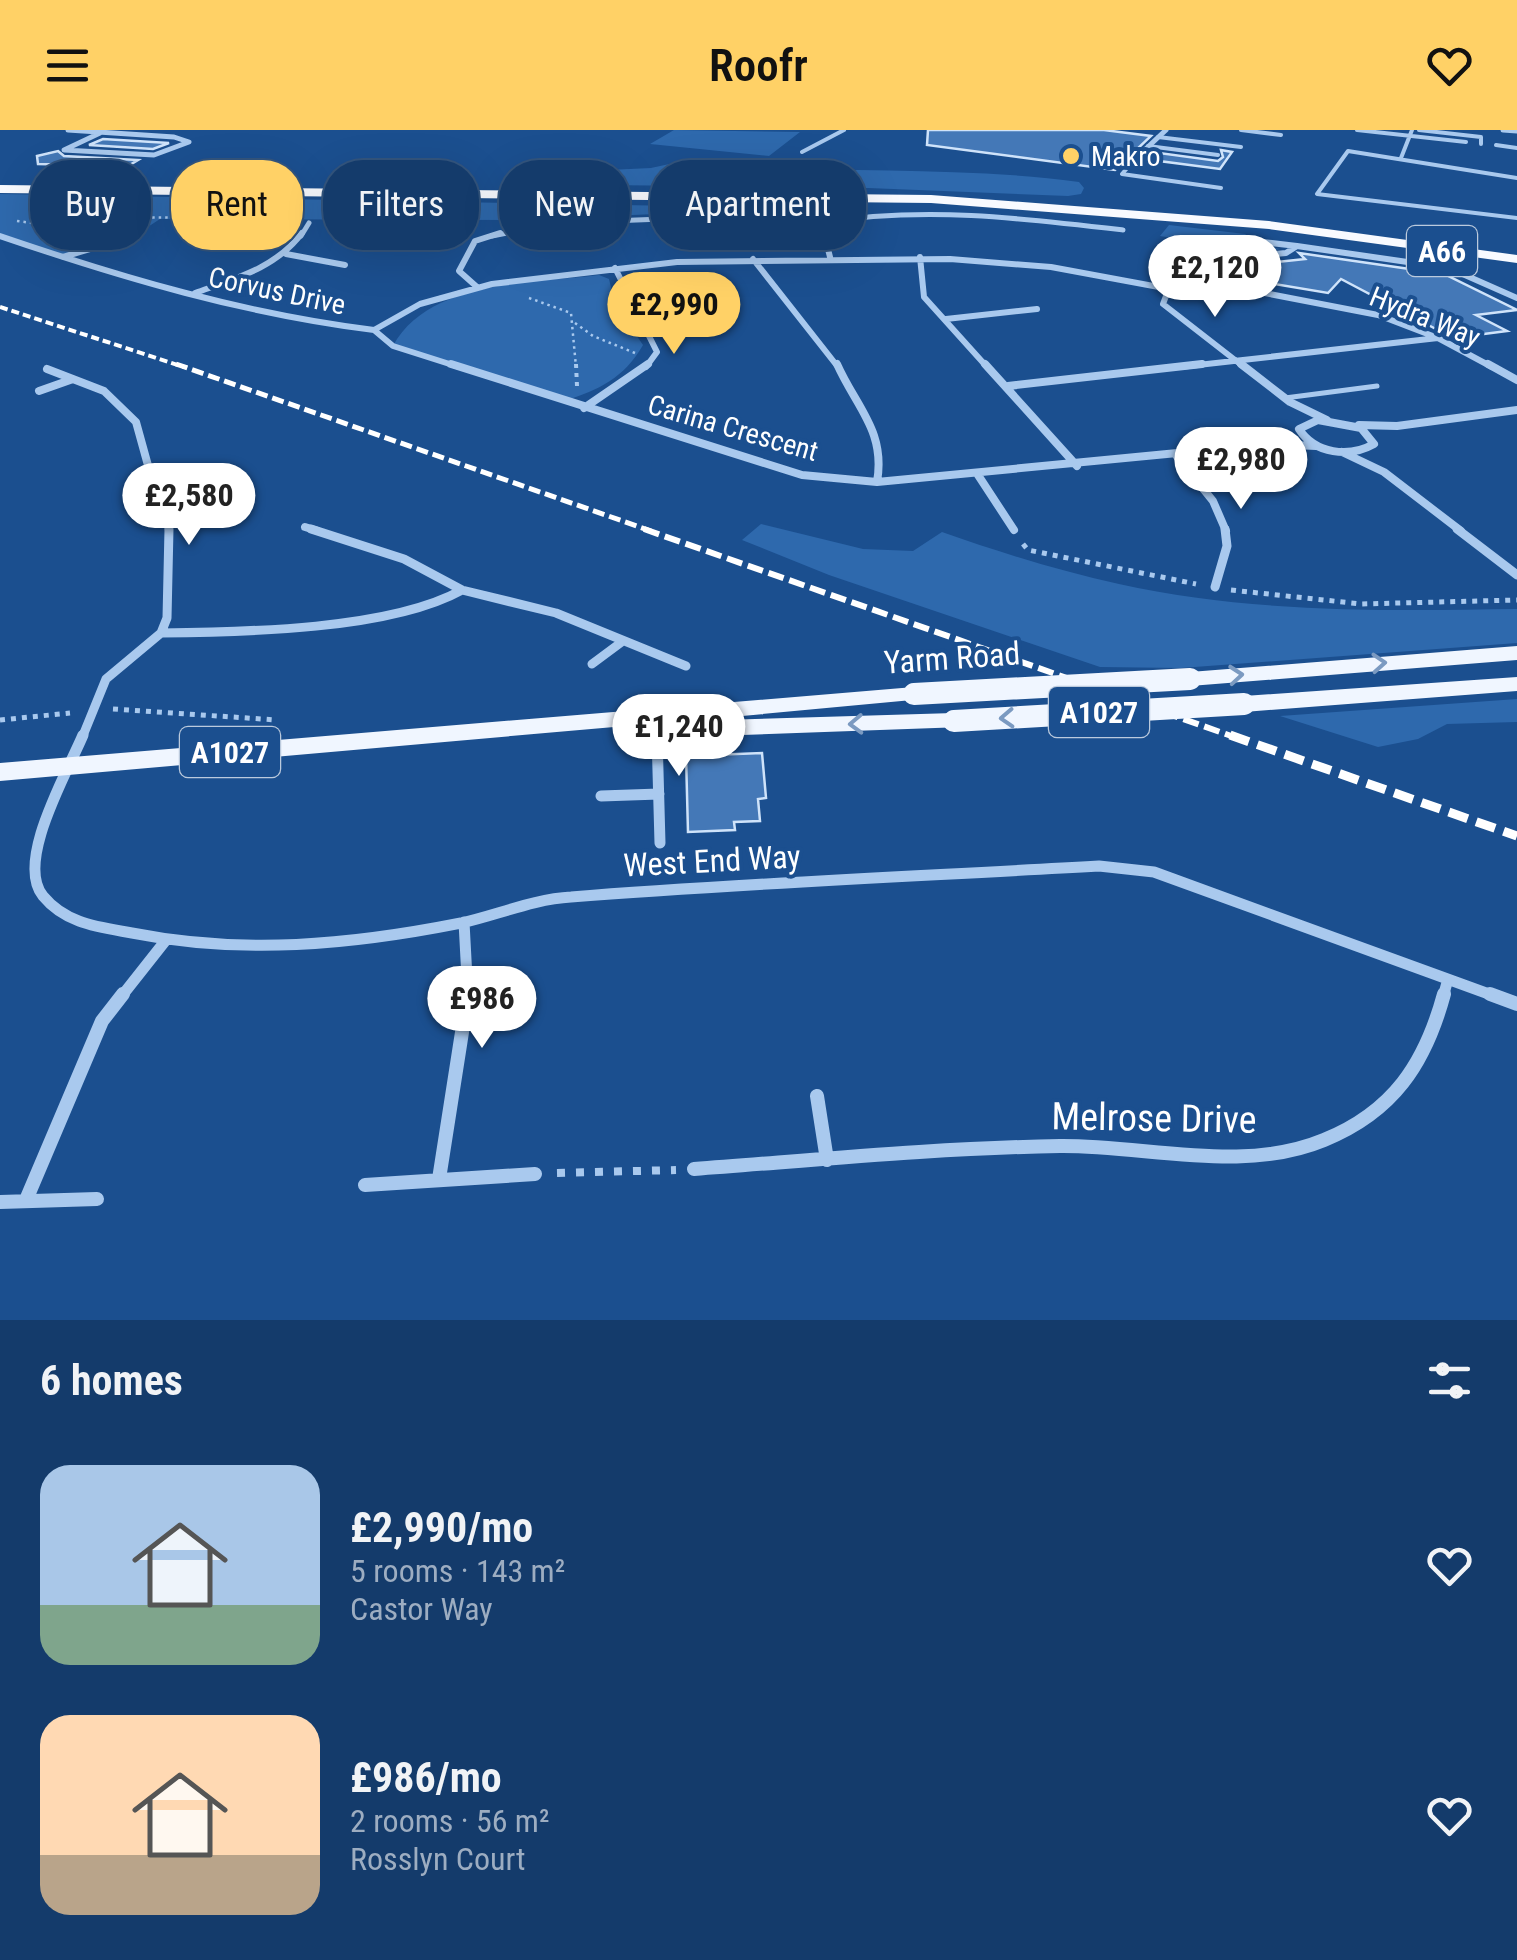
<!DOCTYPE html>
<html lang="en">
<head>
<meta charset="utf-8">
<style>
  body { margin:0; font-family:"Roboto Condensed",sans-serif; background:#214673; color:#f1f3f6; height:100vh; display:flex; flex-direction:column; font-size:38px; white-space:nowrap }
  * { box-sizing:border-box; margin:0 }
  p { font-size:32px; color:#9dadc1 }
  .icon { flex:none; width:55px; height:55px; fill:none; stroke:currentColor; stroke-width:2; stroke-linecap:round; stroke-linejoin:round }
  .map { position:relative; height:1190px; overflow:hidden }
  .side { display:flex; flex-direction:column; background:#143b6b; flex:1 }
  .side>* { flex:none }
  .banner { position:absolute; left:30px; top:30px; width:1000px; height:90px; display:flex; gap:20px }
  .price { position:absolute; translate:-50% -85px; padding:0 22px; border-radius:35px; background:#fff; color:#222; font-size:32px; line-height:65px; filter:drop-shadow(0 2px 5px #0008) }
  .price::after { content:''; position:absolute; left:50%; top:60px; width:30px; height:22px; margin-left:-15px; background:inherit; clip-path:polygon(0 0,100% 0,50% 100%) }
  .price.current { background:#ffd166; color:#111 }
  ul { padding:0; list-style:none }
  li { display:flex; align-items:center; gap:30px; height:250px; padding:0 40px }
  li span { display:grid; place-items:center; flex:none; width:280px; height:200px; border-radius:30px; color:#555 }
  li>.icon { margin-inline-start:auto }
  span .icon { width:120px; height:120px; fill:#fffc; stroke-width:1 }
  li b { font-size:42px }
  h2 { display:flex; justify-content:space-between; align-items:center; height:120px; padding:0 40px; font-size:42px }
  .pill { padding:0 35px; border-radius:40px; background:#143b6b; box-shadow:0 10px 40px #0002,0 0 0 2px #33557e; font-size:35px; line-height:90px }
  .pill.current { background:#ffd166; color:#111 }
  header { display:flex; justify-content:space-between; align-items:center; height:130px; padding:0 40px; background:#ffd166; color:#111; font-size:45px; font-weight:600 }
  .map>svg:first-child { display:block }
  .green { fill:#2e69ad }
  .building { fill:#4478b7; stroke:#cfe3fa; stroke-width:2.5 }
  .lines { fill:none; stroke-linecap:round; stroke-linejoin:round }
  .path-far3 { stroke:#a9c9ee; stroke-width:2.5; stroke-dasharray:2.5 4; stroke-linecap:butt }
  .path-far2 { stroke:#a9c9ee; stroke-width:4; stroke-dasharray:4 5; stroke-linecap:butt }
  .path-far1 { stroke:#a9c9ee; stroke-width:5; stroke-dasharray:5 6; stroke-linecap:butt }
  .path { stroke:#a9c9ee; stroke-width:8; stroke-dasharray:8 11; stroke-linecap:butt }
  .service-far1 { stroke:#a9c9ee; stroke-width:4 }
  .service { stroke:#a9c9ee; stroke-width:5 }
  .minor-far5 { stroke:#a9c9ee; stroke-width:5 }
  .minor-far4 { stroke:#a9c9ee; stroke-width:6 }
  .minor-far3 { stroke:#a9c9ee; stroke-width:8 }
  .minor-far2 { stroke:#a9c9ee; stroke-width:9 }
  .minor-far1 { stroke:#a9c9ee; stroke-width:11 }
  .minor { stroke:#a9c9ee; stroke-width:14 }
  .primary { fill:#f0f6ff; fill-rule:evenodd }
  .trunk { fill:#f8faff; fill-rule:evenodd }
  .rail-far3 { stroke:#fff; stroke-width:4; stroke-dasharray:8 4; stroke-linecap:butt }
  .rail-far2 { stroke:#fff; stroke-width:5; stroke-dasharray:12 5; stroke-linecap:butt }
  .rail-far1 { stroke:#fff; stroke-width:6; stroke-dasharray:16 6; stroke-linecap:butt }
  .rail { stroke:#fff; stroke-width:9; stroke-dasharray:20 9; stroke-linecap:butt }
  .primary-bridge { stroke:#f0f6ff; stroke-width:22 }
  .oneway { stroke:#7b9ac1 }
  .poi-dot { fill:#ffd166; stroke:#1b4f8f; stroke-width:4 }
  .labels { text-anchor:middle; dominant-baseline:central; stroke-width:8; stroke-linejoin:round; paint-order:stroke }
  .far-poi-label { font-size:28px; fill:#fff; stroke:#1b4f8f; text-anchor:start }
  .far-street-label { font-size:28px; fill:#fff; stroke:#1b4f8f }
  .shield { fill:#1b4f8f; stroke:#bbcadd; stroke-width:2.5 }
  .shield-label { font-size:30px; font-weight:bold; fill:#fff }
  .street-label { font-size:32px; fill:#fff; stroke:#1b4f8f }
  .near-street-label { font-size:38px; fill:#fff; stroke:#1b4f8f }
</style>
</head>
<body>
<header><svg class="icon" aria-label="menu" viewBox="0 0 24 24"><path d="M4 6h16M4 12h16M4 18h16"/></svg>Roofr<svg class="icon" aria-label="heart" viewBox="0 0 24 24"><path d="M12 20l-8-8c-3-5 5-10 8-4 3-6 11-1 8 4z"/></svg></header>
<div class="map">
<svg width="1517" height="1190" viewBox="0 0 1517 1190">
  <rect width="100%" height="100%" fill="#1b4f8f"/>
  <path class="green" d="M674 0 800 2 769 26 650 14Z
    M683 31C814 46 947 34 1079 52L1084 58 1081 64 1068 66 868 58 602 55 534 49 545 43 651 38Z
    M0 64 791 78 519 90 160 89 134 106 62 127 0 106Z
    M1169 95 1245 104 1257 113 1280 119C1233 133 1205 113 1160 106Z
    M599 145 609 149 615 174 643 215C624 248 599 260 564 271L393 216C428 150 533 153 599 145Z
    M761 394 863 419 913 421 942 402C999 422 1059 441 1119 454 1248 483 1385 481 1517 479V513L1181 538 1100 537 829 445 742 410Z
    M1517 569V592L1447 594 1418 609 1378 617 1280 586Z"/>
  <path class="building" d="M928 0H1104L1151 6 1115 40 927 15Z
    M103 9 169 13 153 19 89 15Z
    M1221 20 1232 22 1220 39 1144 29 1152 22 1218 31 1223 27Z
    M58 21 64 26 138 30 128 36 38 34 37 26Z
    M1299 123 1444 144 1517 180 1476 185 1507 201 1453 208 1341 149 1328 163 1222 145 1223 138 1305 129Z
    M762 623 766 668 758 669 760 691 734 692 735 700 688 702 686 626Z"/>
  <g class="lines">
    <path class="path-far3" d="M325 88 405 86 473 92
      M17 91 62 97 116 87 289 89
      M529 168 571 183 576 237
      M575 193 593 206 635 223"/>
    <path class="path-far2" d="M576 234 577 256"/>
    <path class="path-far1" d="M1023 414 1028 420 1196 454
      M1231 460 1361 474 1517 470
      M113 579 277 590
      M0 590 70 583"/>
    <path class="path" d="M557 1043 676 1040"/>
    <path class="service-far1" d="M1241 0 1281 5
      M1357 0 1466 12
      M1419 0 1481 7V14
      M1158 7 1241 17
      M1496 15 1517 18
      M1148 16 1218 25
      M802 22 844 0
      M1401 28 1412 0
      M1135 29 1122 44 1221 58
      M1517 48 1348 21 1317 64 1517 88"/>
    <path class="service" d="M1285 268 1377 256"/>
    <path class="minor-far5" d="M68 0 174 7 189 12 154 25 64 20 100 3
      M1503 0 1517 1
      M1135 29 1166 0
      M301 106 309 93
      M492 106 558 93 715 87
      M824 106 821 93C922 76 1022 88 1123 100"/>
    <path class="minor-far4" d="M824 103 830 127
      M0 106C123 148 245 184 374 200
      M1254 111 1297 116
      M286 124 345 135
      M63 127 134 106
      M920 127 924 167 987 237
      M753 129 838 237
      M615 138 657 222 646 237
      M1197 150 1378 185 1438 208 1492 237
      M477 157 459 141 475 111 500 103
      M195 163C234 149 276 138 302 103
      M946 189 1037 179
      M374 200 393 216 459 237
      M374 200 420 174 492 154 677 132 950 129 1051 137 1175 160
      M1180 237 1438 208
      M1244 237 1163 174 1166 166 1197 150 1220 129 1286 123 1297 116 1449 138 1517 168"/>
    <path class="minor-far3" d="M451 234 802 345 877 352 1271 314 1316 316
      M837 234C856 277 886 301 877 352
      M985 234 1077 336
      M1241 234 1290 272 1327 290
      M1488 234 1517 250
      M47 239 104 261 136 292 149 339 163 359 169 401
      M1008 256 1202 234
      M39 261 73 249
      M584 278 648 234
      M1318 290 1361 298 1374 314C1349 328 1315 324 1299 299Z
      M1359 295 1397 296 1517 280
      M1342 322 1384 342 1461 401
      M1175 324 1213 371 1226 401
      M978 345 1014 400
      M163 359 203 350
      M305 397 318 401"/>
    <path class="minor-far2" d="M311 399 404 429 462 460 556 483 686 536
      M1457 399 1517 445
      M1215 457 1227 416 1225 399
      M161 503C245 502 390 500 462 460
      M592 534 623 511
      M657 586 658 608
      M82 608 106 549 161 503 167 488 169 399"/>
    <path class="minor-far1" d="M83 605C67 643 15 732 43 766 66 794 99 797 132 803 243 825 350 815 461 793 497 785 534 769 571 767 747 753 923 746 1099 736L1154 742 1497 867
      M657 605 660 713
      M601 666 659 664
      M464 792 468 867
      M121 867 166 810
      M1443 867 1448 849"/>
    <path class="minor" d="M1490 864 1517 874
      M817 966 827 1030
      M694 1039C816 1030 938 1018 1060 1016 1146 1015 1242 1044 1324 1010 1393 982 1425 934 1444 864
      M439 1049 468 864
      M365 1055 535 1044
      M26 1070 102 891 123 864
      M0 1072 97 1069"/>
    <path class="primary" d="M1517 516V530L1190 556 1178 549 1190 542Z
      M1517 547V561L1244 582 1232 574 1244 566Z
      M914 557 923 559 926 564 923 569 688 591 954 583 963 585 966 591 963 597 684 607 671 599 683 591 0 651V633Z"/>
    <path class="trunk" d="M0 55 931 65 1269 91 1517 125V133L1269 99 931 73 0 63Z"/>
    <path class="rail-far3" d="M0 177 184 237"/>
    <path class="rail-far2" d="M176 234 651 401"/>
    <path class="rail-far1" d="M644 399 1237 608"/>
    <path class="rail" d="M1230 605 1517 706"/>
    <path class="primary-bridge" d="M914 564 1190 549
      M954 591 1244 574"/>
  </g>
  <defs><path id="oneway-chevron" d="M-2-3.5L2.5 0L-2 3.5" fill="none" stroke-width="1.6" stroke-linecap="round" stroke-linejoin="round" transform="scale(2.5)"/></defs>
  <g class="oneway">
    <use href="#oneway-chevron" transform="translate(1379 533) rotate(-4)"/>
    <use href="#oneway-chevron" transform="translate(1236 545) rotate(-5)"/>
    <use href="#oneway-chevron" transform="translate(1007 588) rotate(177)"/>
    <use href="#oneway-chevron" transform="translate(856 594) rotate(178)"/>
  </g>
  <circle class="poi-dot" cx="1071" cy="26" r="10"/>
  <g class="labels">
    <g class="far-poi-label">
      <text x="1091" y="26">Makro</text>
    </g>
    <g class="far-street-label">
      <text transform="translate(277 161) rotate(12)">Corvus Drive</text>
      <text transform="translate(1425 187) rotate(22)">Hydra Way</text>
      <text transform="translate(733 298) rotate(16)">Carina Crescent</text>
    </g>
    <g class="shield">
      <rect x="1407" y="96" width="70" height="50" rx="8"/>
      <rect x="1049" y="557" width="100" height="50" rx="8"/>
      <rect x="180" y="597" width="100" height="50" rx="8"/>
    </g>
    <g class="shield-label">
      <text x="1442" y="121">A66</text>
      <text x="1099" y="582">A1027</text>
      <text x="230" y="622">A1027</text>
    </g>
    <g class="street-label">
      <text transform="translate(952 528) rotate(-4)">Yarm Road</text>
      <text transform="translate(712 731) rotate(-3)">West End Way</text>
    </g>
    <g class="near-street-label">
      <text transform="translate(1154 988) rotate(1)">Melrose Drive</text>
    </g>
  </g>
</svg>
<b class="price" style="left:1215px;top:190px">£2,120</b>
<b class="price current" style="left:674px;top:227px">£2,990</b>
<b class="price" style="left:1241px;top:382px">£2,980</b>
<b class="price" style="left:189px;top:418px">£2,580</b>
<b class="price" style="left:679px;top:649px">£1,240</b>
<b class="price" style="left:482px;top:921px">£986</b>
<div class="banner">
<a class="pill">Buy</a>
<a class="pill current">Rent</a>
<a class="pill">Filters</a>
<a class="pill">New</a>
<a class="pill">Apartment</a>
</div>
</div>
<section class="side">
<h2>6 homes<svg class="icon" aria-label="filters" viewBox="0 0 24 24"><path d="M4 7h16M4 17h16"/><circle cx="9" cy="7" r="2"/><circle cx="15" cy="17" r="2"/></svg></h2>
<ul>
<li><span style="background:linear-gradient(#a9c7e8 70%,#7fa58c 0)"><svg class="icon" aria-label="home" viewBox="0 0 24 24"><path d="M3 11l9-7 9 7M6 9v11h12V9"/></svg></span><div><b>£2,990/mo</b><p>5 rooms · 143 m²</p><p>Castor Way</p></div><svg class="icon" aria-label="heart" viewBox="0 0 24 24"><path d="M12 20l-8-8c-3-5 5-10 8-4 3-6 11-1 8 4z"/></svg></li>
<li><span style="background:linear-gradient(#ffd9b3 70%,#b9a48a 0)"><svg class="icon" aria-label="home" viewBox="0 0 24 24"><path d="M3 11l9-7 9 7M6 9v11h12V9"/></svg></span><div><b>£986/mo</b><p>2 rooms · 56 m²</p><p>Rosslyn Court</p></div><svg class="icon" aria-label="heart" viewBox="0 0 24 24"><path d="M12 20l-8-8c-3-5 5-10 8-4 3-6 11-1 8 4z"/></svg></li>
</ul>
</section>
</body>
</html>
